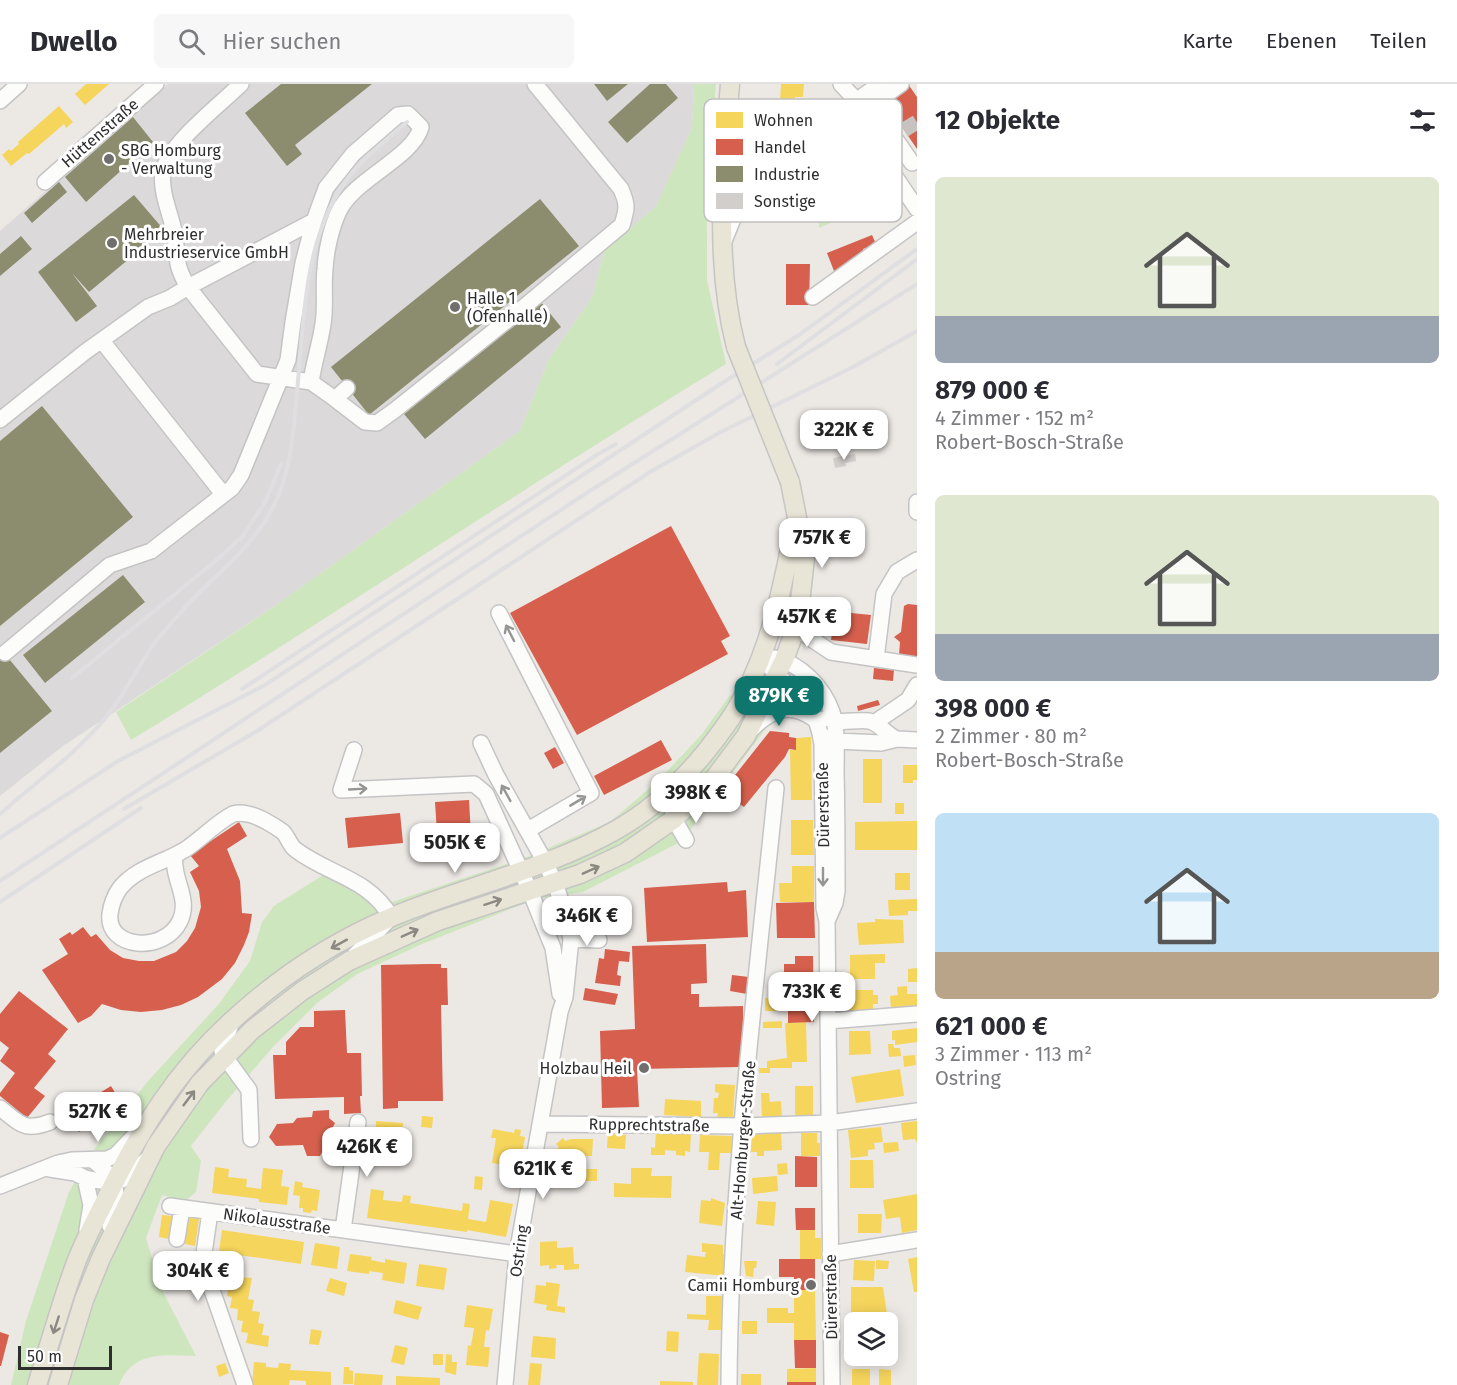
<!DOCTYPE html>
<html lang="de">
<head>
<meta charset="utf-8">
<style>
  body { margin:0; font-family:"Fira Sans",sans-serif; background:#f7f7f7; color:#2b2b33; height:100vh; display:flex; flex-direction:column; font-size:22px; white-space:nowrap }
  * { box-sizing:border-box; margin:0 }
  p { font-size:20px; color:#7c7c81 }
  .icon { flex:none; width:33px; height:33px; fill:none; stroke:currentColor; stroke-width:2; stroke-linecap:round; stroke-linejoin:round }
  .map { position:relative; flex:1; overflow:hidden }
  .sheet { display:flex; flex-direction:column; background:#fff; width:540px }
  .sheet>* { flex:none }
  .tools { position:absolute; left:844px; top:1228px; display:grid; gap:12px }
  .tools a { display:grid; place-items:center; width:54px; height:54px; border-radius:9px; background:#fff; box-shadow:0 3px 15px #0003; font-size:30px }
  .scale { position:absolute; left:18px; bottom:15px; width:94px; box-sizing:border-box; padding-left:6px; border:3px solid #2e2e2e; border-top:0; font-size:16px; line-height:21px; white-space:nowrap; color:#2e2e2e; -webkit-text-stroke:4px #fff; paint-order:stroke }
  .price { position:absolute; translate:-50% -51px; padding:0 14px; border-radius:12px; background:#fff; color:#222; font-size:20px; line-height:39px; filter:drop-shadow(0 2px 3px #0008) }
  .price::after { content:''; position:absolute; left:50%; top:36px; width:18px; height:14px; margin-left:-9px; background:inherit; clip-path:polygon(0 0,100% 0,50% 100%) }
  .price.active { background:#0f766e; color:#fff }
  ul { padding:0; list-style:none }
  li { display:grid; align-content:center; gap:12px; height:318px; padding:0 18px }
  li span { display:grid; place-items:center; height:186px; border-radius:9px; color:#555 }
  li>.icon { margin-inline-start:auto }
  span .icon { width:108px; height:108px; fill:#fffc; stroke-width:1 }
  li b { font-size:26px }
  h2 { display:flex; justify-content:space-between; align-items:center; height:72px; padding:0 18px; font-size:26px }
  header { display:flex; align-items:center; gap:36px; box-sizing:border-box; height:84px; padding:0 30px; background:#fff; border-bottom:2px solid #e1e1e2 }
  header strong { font-size:28px }
  nav { display:flex; gap:33px; margin-inline-start:auto; font-size:21px }
  .search { width:420px; height:54px; background:#f7f7f7; display:flex; align-items:center; gap:15px; box-sizing:border-box; padding:0 21px; border-radius:9px; color:#7c7c81; font-size:22px }
  main { display:flex; flex:1; min-height:0 }
  .map>svg:first-child { display:block }
  .industrial { fill:#dcd9db }
  .green { fill:#cee6be }
  .homes { fill:#f6d55c }
  .shops { fill:#d6604d }
  .industry { fill:#8c8c6e }
  .building { fill:#d1cecb }
  .lines { fill:none; stroke-linecap:round; stroke-linejoin:round }
  .minor-tunnel { stroke:#c6c3c0; stroke-width:15; stroke-dasharray:15 8; stroke-linecap:butt }
  .minor-casing { stroke:#c5c4c5; stroke-width:18 }
  .major-casing { stroke:#c6c5c4; stroke-width:21 }
  .minor { stroke:#fcfcfb; stroke-width:15 }
  .major { stroke:#e8e4d6; stroke-width:18 }
  .rail { stroke:#dfdfe1; stroke-width:4 }
  .major-bridge-casing { stroke:#c6c5c4; stroke-width:21; stroke-linecap:butt }
  .major-bridge { stroke:#e8e4d6; stroke-width:18 }
  .oneway { stroke:#959594 }
  .oneway2 { stroke:#8b8982 }
  .poi-dot { fill:#706f6e; stroke:#fff; stroke-width:2 }
  .labels { text-anchor:middle; dominant-baseline:central; stroke-width:6; stroke-linejoin:round; paint-order:stroke }
  .street-label { font-size:16px; fill:#2e2e2e; stroke:#fff }
  .poi-label { font-size:16px; fill:#2e2e2e; stroke:#fff; text-anchor:start }
  .key { fill:#fff; stroke:#c0c0c0; stroke-width:1.5 }
  .key-label { font-size:16px; fill:#2e2e2e }
</style>
</head>
<body>
<header>
<strong>Dwello</strong>
<div class="search"><svg class="icon" aria-label="search" viewBox="0 0 24 24"><circle cx="10" cy="10" r="6"/><path d="M15 15l6 6"/></svg>Hier suchen</div>
<nav><a>Karte</a><a>Ebenen</a><a>Teilen</a></nav>
</header>
<main>
<div class="map">
<svg width="917" height="1301" viewBox="0 0 917 1301">
  <rect width="100%" height="100%" fill="#ece8e4"/>
  <path class="industrial" d="M168 0H694L692 44 656 122 604 168 592 214 549 275 520 347 279 519 63 662 0 712V147Z"/>
  <path class="green" d="M694 0H716L707 118V196L726 280C525 402 331 534 131 656L116 628 279 519 520 347 549 275 592 214 604 168 656 122 692 44Z
    M863 57 865 59 838 80V116L851 130 819 144V105L829 103 830 83Z
    M730 611 769 640 682 757 583 808 536 815 422 860 357 890 317 919 272 964 223 1021 191 1062 201 1077 196 1108 185 1117 162 1111 146 1154 161 1204 196 1272C165 1271 133 1266 119 1301H11L26 1237 69 1108 92 1068 148 997 218 921 250 877 262 838 274 822 339 781 370 797 392 818 527 773 610 738 658 697 702 650Z"/>
  <path class="homes" d="M86 0H109L85 21 75 10Z
    M781 0H804L803 13H795V17H780Z
    M59 22 73 38 66 44 64 40 29 70 27 69 11 82 2 71 9 65 11 67 19 60 18 58Z
    M811 653 812 716H791L790 666H796V654Z
    M863 675H882V719H863Z
    M903 681H917V696H913V699H903Z
    M895 719H904V730H895Z
    M791 736H813L814 771H791Z
    M917 737V766H855V738Z
    M792 782H814V818H780L779 799H792Z
    M895 789H910V806H895Z
    M917 815V827H908V831L889 832 888 816Z
    M875 835 903 836 904 859 859 861 857 839 875 838Z
    M885 870V879H875V895H850V871Z
    M917 884V898H908V885Z
    M907 902V910H917V924L891 925 890 912 898 911 897 903Z
    M849 906H873V911H878V920H873V927H849Z
    M765 914H779V927H765Z
    M782 937V944H763V938Z
    M806 938 807 978H792V984H770V989H759V984H767V977L787 974 785 939Z
    M917 944V958L895 961V956H892V947Z
    M849 947H870L871 970 849 971Z
    M888 960H893L894 964H900L901 972 889 973Z
    M915 971 916 981 904 983 903 972Z
    M900 985 904 1012 856 1019 851 993Z
    M715 1000 735 1001 733 1035 717 1034 718 1029H713L714 1014H718L719 1009 715 1008Z
    M795 1002H813V1033L795 1032Z
    M761 1009H769L770 1018 781 1017 782 1034 762 1035Z
    M665 1015 701 1017V1033L664 1031Z
    M422 1032 433 1033 432 1044 421 1043Z
    M376 1037 403 1039 401 1072 375 1070Z
    M917 1037V1059L915 1055 903 1056 901 1039Z
    M881 1043 883 1058 874 1059 875 1065 868 1066V1072L851 1074 848 1046Z
    M493 1045 514 1049 515 1045 521 1046 520 1052 525 1053 519 1087 511 1086V1082L492 1079 496 1054H491Z
    M656 1048 691 1050 690 1068 685 1067V1072L676 1071V1067L665 1066V1071H651V1063L655 1064Z
    M608 1049 626 1051 625 1065 607 1064Z
    M781 1049 782 1066 764 1067V1072H757V1068H751L750 1051Z
    M801 1049H817V1059H820V1072H801Z
    M700 1051 732 1052 731 1069H720L719 1086H708L709 1068H699Z
    M563 1054 565 1057 571 1055H593L592 1072H579L573 1076V1088H555L556 1066 559 1063 556 1060Z
    M898 1058 899 1067 884 1069 883 1059Z
    M850 1076H873L874 1104H850Z
    M787 1079 788 1090 778 1091 777 1080Z
    M215 1083 229 1085 228 1093 247 1095 246 1103 261 1105 263 1084 283 1086 281 1102 289 1103 287 1121 259 1118V1115L212 1109Z
    M631 1084H652L651 1092H672L671 1114 614 1113V1099L631 1100Z
    M586 1085H597V1097H585Z
    M475 1092 483 1093 482 1106 474 1105Z
    M777 1092 778 1107 753 1110 752 1094Z
    M295 1097 303 1099 302 1103 320 1106 317 1127 312 1126 311 1129 303 1128V1124H299L300 1112 293 1111Z
    M371 1105 384 1107 383 1116 402 1118 403 1111 411 1112 410 1119 462 1127 463 1119 470 1120 468 1135 486 1138 490 1116 513 1120 506 1153 467 1146V1148L367 1134Z
    M917 1110V1146L902 1149 900 1133 886 1135 883 1116Z
    M711 1114 725 1119 722 1142 699 1139 701 1116 711 1117Z
    M758 1117 776 1118 774 1142 756 1140Z
    M858 1130H882L881 1149H858Z
    M162 1131 172 1132 169 1155 159 1153Z
    M188 1133 199 1135 195 1162 185 1160Z
    M222 1146 304 1158 301 1180 219 1168Z
    M800 1146H815V1154H821V1175H800Z
    M557 1157V1164L573 1163 574 1180H579V1185L564 1186V1181H556L557 1184 549 1185V1181L540 1182V1158Z
    M315 1159 340 1163 337 1185 311 1181Z
    M702 1159 723 1161V1170H726L725 1192 685 1188 687 1171 705 1173 706 1168H702Z
    M350 1170 372 1173 371 1176 385 1179V1175L407 1179 404 1200 382 1196 383 1189 369 1187V1190L347 1187Z
    M917 1173V1208H914L908 1175Z
    M854 1176 875 1177 874 1197 853 1196Z
    M876 1176 889 1177 888 1185H876Z
    M744 1177H757L756 1184H754L753 1193 746 1192Z
    M419 1180 447 1184 444 1206 416 1202Z
    M239 1193 252 1194 248 1215 254 1216 252 1227 260 1228 258 1239 264 1240 262 1251 269 1252 268 1263 246 1259 248 1249 241 1248 243 1237 237 1236 238 1225 230 1224 232 1213 227 1212 229 1201 237 1203Z
    M330 1194 347 1199 344 1212 326 1207Z
    M546 1198 560 1200 557 1222 565 1223V1229L546 1226 547 1221 534 1219 536 1201 546 1202Z
    M851 1203H883L887 1230 851 1231Z
    M794 1206H815L816 1256H794V1239H767V1224H788V1229H794Z
    M706 1212H724L722 1246H708L709 1236 687 1235V1230L706 1231Z
    M396 1216 422 1223 418 1236 393 1229Z
    M467 1221 493 1225 489 1247 486 1246 484 1263H490L488 1283 466 1281 468 1261 471 1262 474 1244 464 1243Z
    M742 1237H757V1250H742Z
    M311 1245 322 1247 319 1261 309 1260Z
    M667 1247 679 1248 678 1268 666 1267Z
    M533 1252 556 1254 555 1275 531 1273Z
    M395 1261 408 1264 404 1281 391 1278Z
    M699 1269 719 1270 718 1301H697Z
    M433 1270H443V1281H433Z
    M446 1270 452 1271V1278H457L456 1291 445 1288Z
    M254 1278 266 1279V1283L278 1284 279 1279 291 1280 290 1286 331 1288V1301H306V1297L290 1296 289 1301H252Z
    M225 1279 229 1289 219 1293 216 1282Z
    M530 1279 542 1280 540 1301H528Z
    M344 1283H349V1286L353 1287V1300H343Z
    M816 1284V1298H787V1285Z
    M852 1285H870V1301H852Z
    M879 1285 891 1286V1301H879Z
    M355 1289 383 1291 382 1301H354Z
    M741 1290H761V1301H741Z
    M396 1292 440 1294V1301H396Z
    M660 1297 693 1298V1301H660Z"/>
  <path class="shops" d="M893 0H908L917 13V65L879 9Z
    M872 151 876 160 863 165 865 171 857 178 834 187 827 169Z
    M786 180H810L809 221H786Z
    M671 442 730 552 721 557 728 570 577 651 510 529Z
    M908 520 917 521V573L899 571 900 558 894 553 901 548 904 522Z
    M851 529 871 531 867 560 831 556 834 535 850 537Z
    M874 584 894 586 893 597 873 595Z
    M878 616 880 621 858 627 857 622Z
    M770 647 789 649V653L796 654V666L789 665 785 673 744 723 737 718 731 726 716 715Z
    M661 656 672 676 604 711 594 692Z
    M555 663 564 679 553 685 544 669Z
    M469 716 471 751H479L480 763 435 766 434 754 447 753V748L437 749 435 718Z
    M400 729 403 759 348 764 345 734Z
    M239 738 247 752 227 765 240 797 242 829 252 830 249 848 244 861 235 879 222 895 198 913 181 921 162 926 141 928 121 926 102 920 91 932 78 939 42 886 68 870 59 855 70 848 72 851 83 843 91 853 96 850 110 866 123 874 139 877H154L176 868 187 857 195 844 201 823 199 807 190 788 199 782 190 771Z
    M727 798 728 808 746 806 748 853 647 858 644 804Z
    M814 818 815 854H777L776 819Z
    M706 860 707 899 691 900V910H699V923L743 922V942L739 983 637 985 639 1023 602 1024 600 947 635 945 632 862Z
    M605 865 630 868 629 878 619 877 617 891 621 892 620 902 595 899 599 874 604 875Z
    M795 872H813L814 938 788 939V893L784 894V880H795Z
    M428 880H441V884H447L448 921H441L443 1017H398V1024L383 1025 381 881Z
    M732 891 749 893 747 910 730 907Z
    M585 904 618 910 615 921 583 916Z
    M19 907 68 945 48 970 56 977 34 1004 45 1012 27 1034 0 1012V1009L15 989 0 977 9 964 0 957V930Z
    M345 926 347 969H361L362 1012H360L361 1029 344 1030V1013L275 1015 273 971H286V958L300 943H314V927Z
    M111 1002 122 1020 79 1048 67 1029Z
    M329 1026V1034L335 1039 332 1045 333 1048 332 1052 336 1057H342L346 1064 340 1069H333L330 1064 325 1063 320 1072H307L303 1061 276 1062 269 1053 277 1040 293 1039 297 1034 312 1033 313 1027Z
    M795 1072 817 1073V1103H795Z
    M795 1124H815V1146H796Z
    M779 1175H815V1206H794V1193H779Z
    M0 1248 9 1251 1 1282H0Z
    M794 1256H816V1284H795Z
    M787 1298H816V1301H787Z"/>
  <path class="industry" d="M281 0H372L295 61 302 70 287 82 245 29Z
    M594 0H628L607 17Z
    M650 0H666L678 14 627 59 608 38Z
    M133 33 153 58 86 118 65 93Z
    M59 98 67 108 32 139 24 129Z
    M134 111 164 146 89 208 72 189 97 222 76 238 38 188Z
    M540 115 579 162 369 331 331 283Z
    M21 152 32 165 0 192V170Z
    M540 217 561 243 425 355 404 330Z
    M42 322 133 433 0 542V357Z
    M123 491 145 518 45 599 23 571Z
    M0 564 52 627 0 669Z"/>
  <path class="building" d="M855 370 856 377 845 379 846 382 835 384 833 374Z"/>
  <g class="lines">
    <path class="minor-tunnel" d="M904 46 917 38"/>
    <defs>
      <path id="minor" d="M841 0 856 16
        M860 14 872 21 912 79
        M0 17 19 0
        M872 21 901 0
        M848 23 917 125
        M45 98 156 0
        M724 108 739 95 769 78 880 0
        M314 137 188 203 257 290 311 298 335 315 347 304
        M724 157 741 115 764 84
        M813 213 917 138
        M102 257 223 410
        M335 315 365 338 377 339 395 326 525 222 622 141C627 125 628 121 621 105L535 0
        M0 336 85 268 148 223 170 214 188 203C173 178 179 172 174 147 170 128 160 107 163 88 167 61 221 20 241 0
        M917 418V428
        M777 526 810 554 831 568 917 581
        M499 529 591 709 528 746
        M5 569 110 481 151 467 232 404 241 391 288 276 293 238 303 179 314 137 326 104 353 70 398 31 408 30 421 43C413 74 355 94 339 127 331 144 326 167 325 185 323 203 326 222 323 240 320 260 314 278 311 298
        M762 573C787 608 815 610 822 660L824 824 827 837 832 1301
        M775 574C801 580 823 603 832 628 838 646 836 669 836 688 837 727 837 767 837 807L835 819 827 837
        M876 575 884 510 897 488 917 476
        M826 634C840 641 854 635 869 637 880 639 886 651 897 655
        M874 639 908 616 917 601
        M752 645C773 624 790 618 816 636
        M826 653 836 657 881 659 897 655 917 656
        M481 659 496 691 545 778 555 799 562 820 571 855 565 913 560 928 517 1170 505 1301
        M354 666 341 706 474 700 486 710 530 807 553 864 560 910
        M670 706 674 735 686 756
        M175 771C171 794 191 814 180 837 164 870 106 865 110 830 111 822 115 811 120 804 137 783 164 779 186 765 201 755 217 738 233 730 237 729 243 729 247 730 257 731 275 742 283 748 288 753 290 762 296 766 329 791 369 794 391 833L355 871
        M571 855 599 856
        M828 937 917 930
        M231 940 222 967 225 973 249 1006 251 1055
        M0 1024C21 1040 24 1048 50 1038
        M541 1040 743 1042 829 1039 917 1027
        M93 1076C120 1097 120 1112 110 1142
        M50 1085 75 1089 85 1094 91 1121 87 1146
        M85 1094C113 1101 125 1101 145 1077
        M0 1102 58 1079 72 1076 107 1075 116 1071 134 1052
        M170 1122 517 1170
        M210 1128 203 1176 205 1186 245 1301
        M343 1146 358 1038
        M177 1155 182 1124
        M830 1170 917 1156
        M729 1301C730 1102 756 902 776 704"/>
      <path id="major" d="M730 0C723 86 714 178 736 263
        M37 1301C49 1262 60 1223 74 1184 82 1161 94 1139 105 1117 139 1048 176 986 235 934 281 892 336 856 394 832 467 802 547 785 616 746 650 727 679 700 704 670 718 652 732 635 742 615 772 560 783 500 795 440
        M58 1301 84 1216 101 1174 156 1062 200 999 252 946 302 907 349 877 438 837 580 790 625 769 674 735 710 700 746 652 784 576 794 549 800 519 805 474 790 398"/>
    </defs>
    <use href="#minor" class="minor-casing"/>
    <use href="#major" class="major-casing"/>
    <use href="#minor" class="minor"/>
    <use href="#major" class="major"/>
    <path class="rail" d="M777 280 917 175
      M72 594 213 479 243 452 265 418 281 380
      M242 605 598 370 616 360
      M124 725 257 647 650 388 719 349 853 283 917 247
      M0 730C36 698 77 669 107 632 124 611 135 588 149 567 158 553 170 540 181 528 215 489 259 461 279 410 292 377 294 343 297 308 304 238 303 158 345 98 362 74 385 57 407 38
      M0 754 118 677 265 601 719 301 799 251 917 165
      M0 797 585 410 917 200
      M0 818 141 724"/>
    <defs>
      <path id="major-bridge" d="M736 263 790 398"/>
    </defs>
    <use href="#major-bridge" class="major-bridge-casing"/>
    <use href="#major-bridge" class="major-bridge"/>
  </g>
  <defs><path id="oneway-shaft" d="M-6 0H5M1.5-3L5.5 0L1.5 3" fill="none" stroke-width="1.6" stroke-linecap="round" stroke-linejoin="round" transform="scale(1.5)"/></defs>
  <g class="oneway">
    <use href="#oneway-shaft" transform="translate(510 549) rotate(-117)"/>
    <use href="#oneway-shaft" transform="translate(358 705) rotate(-3)"/>
    <use href="#oneway-shaft" transform="translate(506 709) rotate(-119)"/>
    <use href="#oneway-shaft" transform="translate(578 717) rotate(-31)"/>
    <use href="#oneway-shaft" transform="translate(823 793) rotate(90)"/>
  </g>
  <g class="oneway2">
    <use href="#oneway-shaft" transform="translate(591 786) rotate(-24)"/>
    <use href="#oneway-shaft" transform="translate(493 818) rotate(-18)"/>
    <use href="#oneway-shaft" transform="translate(410 849) rotate(-24)"/>
    <use href="#oneway-shaft" transform="translate(339 860) rotate(151)"/>
    <use href="#oneway-shaft" transform="translate(189 1014) rotate(-53)"/>
    <use href="#oneway-shaft" transform="translate(56 1241) rotate(108)"/>
  </g>
  <g class="poi-dot">
    <circle cx="109" cy="75" r="6"/>
    <circle cx="112" cy="159" r="6"/>
    <circle cx="455" cy="223" r="6"/>
    <circle cx="644" cy="984" r="6"/>
    <circle cx="811" cy="1201" r="6"/>
  </g>
  <g class="labels">
    <g class="street-label">
      <text transform="translate(100 49) rotate(-41)">Hüttenstraße</text>
      <text transform="translate(823 721) rotate(-91)">Dürerstraße</text>
      <text transform="translate(649 1041) rotate(1)">Rupprechtstraße</text>
      <text transform="translate(743 1056) rotate(-85)">Alt-Homburger-Straße</text>
      <text transform="translate(277 1137) rotate(8)">Nikolausstraße</text>
      <text transform="translate(519 1167) rotate(-82)">Ostring</text>
      <text transform="translate(831 1213) rotate(-91)">Dürerstraße</text>
    </g>
    <g class="poi-label">
      <text x="121" y="66">SBG Homburg<tspan x="121" dy="18">- Verwaltung</tspan></text>
      <text x="124" y="150">Mehrbreier<tspan x="124" dy="18">Industrieservice GmbH</tspan></text>
      <text x="467" y="214">Halle 1<tspan x="467" dy="18">(Ofenhalle)</tspan></text>
      <text x="632" y="984" text-anchor="end">Holzbau Heil</text>
      <text x="799" y="1201" text-anchor="end">Camii Homburg</text>
    </g>
  </g>
  <rect x="704" y="15" width="198" height="123" rx="9" class="key"/>
  <rect x="716" y="28" width="27" height="16" fill="#f6d55c"/>
  <rect x="716" y="55" width="27" height="16" fill="#d6604d"/>
  <rect x="716" y="82" width="27" height="16" fill="#8c8c6e"/>
  <rect x="716" y="109" width="27" height="16" fill="#d1cecb"/>
  <g class="key-label">
    <text x="754" y="42">Wohnen</text>
    <text x="754" y="69">Handel</text>
    <text x="754" y="96">Industrie</text>
    <text x="754" y="123">Sonstige</text>
  </g>
</svg>
<div class="tools">
<a><svg class="icon" aria-label="layers" viewBox="0 0 24 24"><path d="M12 4l9 5-9 5-9-5zM3 14l9 5 9-5"/></svg></a>
</div>
<div class="scale">50 m</div>
<b class="price" style="left:844px;top:377px">322K €</b>
<b class="price" style="left:822px;top:485px">757K €</b>
<b class="price" style="left:807px;top:564px">457K €</b>
<b class="price active" style="left:779px;top:643px">879K €</b>
<b class="price" style="left:696px;top:740px">398K €</b>
<b class="price" style="left:455px;top:790px">505K €</b>
<b class="price" style="left:587px;top:863px">346K €</b>
<b class="price" style="left:812px;top:939px">733K €</b>
<b class="price" style="left:98px;top:1059px">527K €</b>
<b class="price" style="left:367px;top:1094px">426K €</b>
<b class="price" style="left:543px;top:1116px">621K €</b>
<b class="price" style="left:198px;top:1218px">304K €</b>
</div>
<section class="sheet">
<h2>12 Objekte<svg class="icon" aria-label="filters" viewBox="0 0 24 24"><path d="M4 7h16M4 17h16"/><circle cx="9" cy="7" r="2"/><circle cx="15" cy="17" r="2"/></svg></h2>
<ul>
<li><span style="background:linear-gradient(#dfe7d0 75%,#9aa5b1 0)"><svg class="icon" aria-label="home" viewBox="0 0 24 24"><path d="M3 11l9-7 9 7M6 9v11h12V9"/></svg></span><div><b>879 000 €</b><p>4 Zimmer · 152 m²</p><p>Robert-Bosch-Straße</p></div></li>
<li><span style="background:linear-gradient(#dfe7d0 75%,#9aa5b1 0)"><svg class="icon" aria-label="home" viewBox="0 0 24 24"><path d="M3 11l9-7 9 7M6 9v11h12V9"/></svg></span><div><b>398 000 €</b><p>2 Zimmer · 80 m²</p><p>Robert-Bosch-Straße</p></div></li>
<li><span style="background:linear-gradient(#bfe0f5 75%,#b9a48a 0)"><svg class="icon" aria-label="home" viewBox="0 0 24 24"><path d="M3 11l9-7 9 7M6 9v11h12V9"/></svg></span><div><b>621 000 €</b><p>3 Zimmer · 113 m²</p><p>Ostring</p></div></li>
</ul>
</section>
</main>
</body>
</html>
